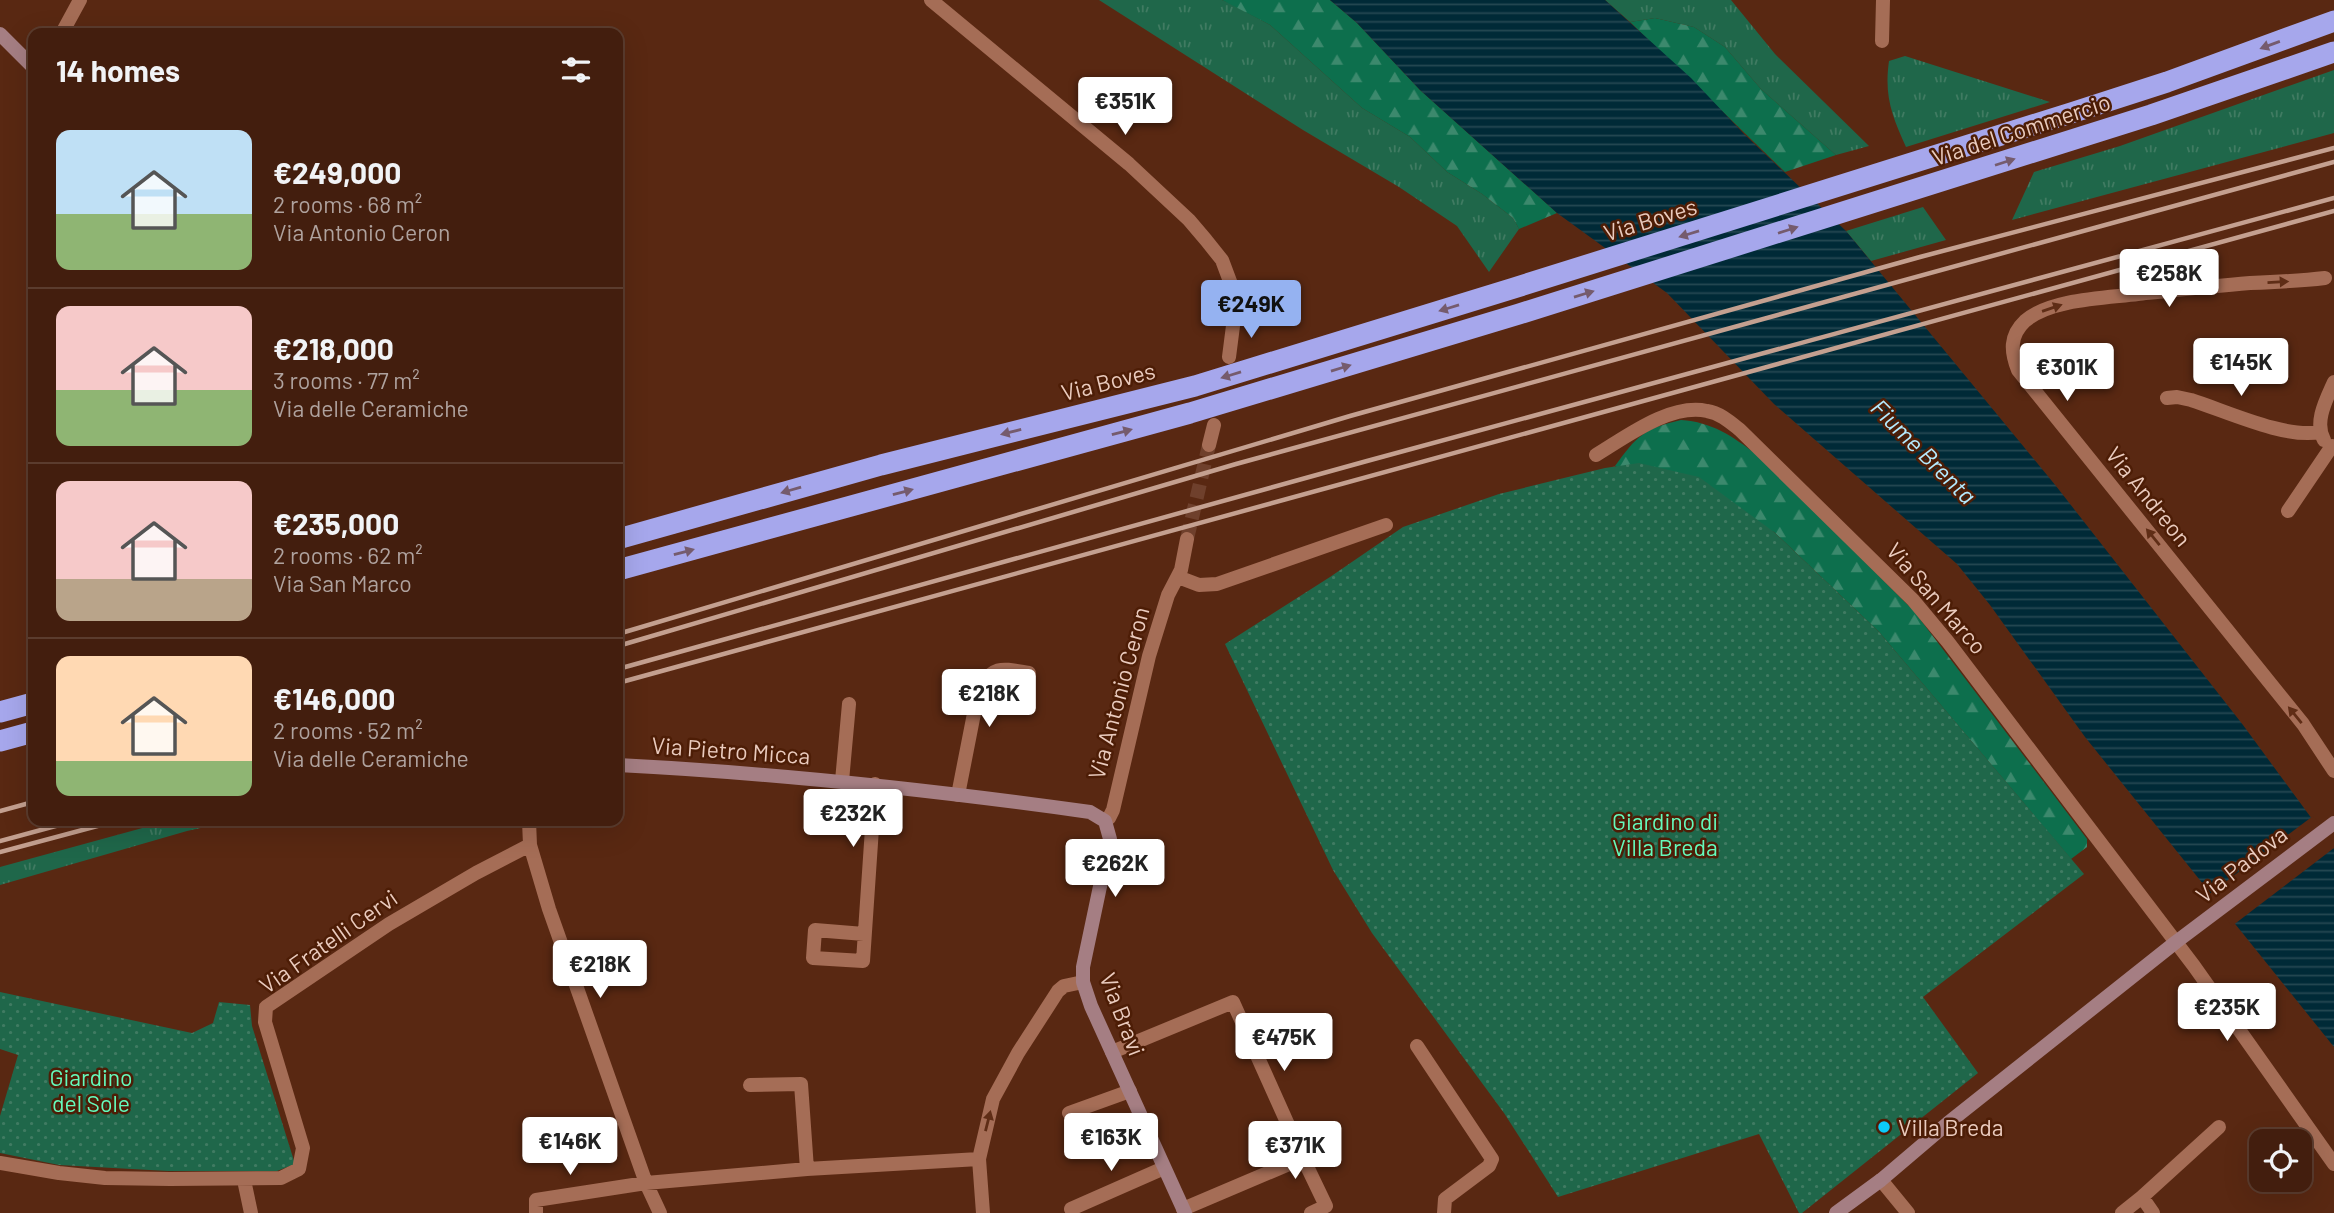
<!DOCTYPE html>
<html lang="en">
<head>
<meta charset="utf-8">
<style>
  body { margin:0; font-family:Barlow,sans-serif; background:#4a2717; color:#f1f3f6; height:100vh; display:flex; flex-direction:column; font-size:26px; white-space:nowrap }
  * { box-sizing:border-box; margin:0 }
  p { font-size:23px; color:#afa29e }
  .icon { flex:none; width:38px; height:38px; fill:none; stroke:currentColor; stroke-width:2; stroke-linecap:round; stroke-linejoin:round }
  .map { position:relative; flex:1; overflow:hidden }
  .side { position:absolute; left:28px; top:28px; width:595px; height:798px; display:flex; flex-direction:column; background:#431e0e; border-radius:14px; box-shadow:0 7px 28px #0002,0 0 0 2px #5b3c2e }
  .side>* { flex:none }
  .controls { position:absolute; left:2249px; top:1129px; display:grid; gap:14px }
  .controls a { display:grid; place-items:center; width:63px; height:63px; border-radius:14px; background:#431e0e; box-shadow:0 7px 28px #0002,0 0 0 2px #5b3c2e; font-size:35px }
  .price { position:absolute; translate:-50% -60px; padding:0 16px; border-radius:7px; background:#fff; color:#222; font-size:23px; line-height:46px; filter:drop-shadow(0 2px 4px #0008) }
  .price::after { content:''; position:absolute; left:50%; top:42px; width:21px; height:16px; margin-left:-10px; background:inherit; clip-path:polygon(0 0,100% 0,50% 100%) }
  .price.on { background:#95b2f1; color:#111 }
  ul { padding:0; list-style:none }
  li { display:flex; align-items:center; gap:21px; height:175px; padding:0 28px }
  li+li { border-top:2px solid #5b3c2e }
  li span { display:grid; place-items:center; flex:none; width:196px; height:140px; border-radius:14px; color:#555 }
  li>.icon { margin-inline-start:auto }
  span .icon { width:84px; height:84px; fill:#fffc; stroke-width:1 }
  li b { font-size:30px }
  h2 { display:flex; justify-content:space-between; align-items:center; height:84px; padding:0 28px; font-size:30px }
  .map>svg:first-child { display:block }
  .grass { fill:url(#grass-tufts) }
  .forest { fill:url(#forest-firs) }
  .park { fill:url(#park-dots) }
  .water { fill:url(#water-rules) }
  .pier { fill:#592812 }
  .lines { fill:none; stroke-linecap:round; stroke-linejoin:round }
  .street-tunnel { stroke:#6f402c; stroke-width:14; stroke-dasharray:14 7; stroke-linecap:butt }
  .street { stroke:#a56d56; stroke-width:14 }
  .secondary { stroke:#a57e83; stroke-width:14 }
  .highway { stroke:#a6a7ec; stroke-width:21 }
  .rail { stroke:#c4a090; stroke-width:4.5 }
  .oneway { fill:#755b6d }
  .oneway2 { fill:#5f2d16 }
  .poi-dot { fill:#0bcafa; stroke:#4d1d06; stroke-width:2.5 }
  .labels { text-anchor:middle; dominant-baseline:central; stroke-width:5; stroke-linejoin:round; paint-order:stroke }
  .street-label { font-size:23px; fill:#eacbbe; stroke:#4d1d06 }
  .park-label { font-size:23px; fill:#64fabc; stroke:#4d1d06 }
  .poi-label { font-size:23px; fill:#eacbbe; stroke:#4d1d06; text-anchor:start }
  .water-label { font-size:24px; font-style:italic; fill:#b4ebff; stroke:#4d1d06 }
</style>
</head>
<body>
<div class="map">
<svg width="2334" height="1213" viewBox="0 0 2334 1213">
  <defs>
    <pattern id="grass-tufts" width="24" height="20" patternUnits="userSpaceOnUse" patternTransform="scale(1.75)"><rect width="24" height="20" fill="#1f674a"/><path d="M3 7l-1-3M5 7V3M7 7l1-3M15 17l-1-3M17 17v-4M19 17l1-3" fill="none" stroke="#407b62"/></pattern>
    <pattern id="forest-firs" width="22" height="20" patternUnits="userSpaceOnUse" patternTransform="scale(1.75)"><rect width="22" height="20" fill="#0d6f4d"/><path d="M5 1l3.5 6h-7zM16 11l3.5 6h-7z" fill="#3c896d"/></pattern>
    <pattern id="park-dots" width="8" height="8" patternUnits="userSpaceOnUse" patternTransform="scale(1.75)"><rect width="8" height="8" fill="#1f674a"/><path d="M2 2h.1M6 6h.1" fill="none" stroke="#407b62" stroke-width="1.8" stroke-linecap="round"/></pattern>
    <pattern id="water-rules" width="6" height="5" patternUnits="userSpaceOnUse" patternTransform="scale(1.75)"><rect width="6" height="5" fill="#002a37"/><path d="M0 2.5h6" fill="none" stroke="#254852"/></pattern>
  </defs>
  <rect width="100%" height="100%" fill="#592812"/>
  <path class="grass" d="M1099 0H1222L1229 3 1270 25 1362 108 1410 137 1447 172 1482 194 1513 218 1519 229 1489 272 1457 226 1399 187 1303 130Z
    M1605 0H1731L1775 54 1869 146 1836 155 1761 89 1725 47 1694 27 1655 18 1630 22Z
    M1905 56 2050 102 1906 147C1892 116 1884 96 1889 61Z
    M2334 70V133L2012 220 2034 172 2120 146Z
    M1923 207 1946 240 1871 261 1846 231Z
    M168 821H233L187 831 0 885V867Z"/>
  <path class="forest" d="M1222 0H1330L1357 23 1420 90 1557 213 1519 229 1513 218 1482 194 1447 172 1410 137 1362 108 1270 25Z
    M1655 18 1694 27 1725 47 1761 89 1836 155 1785 172 1630 22Z
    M1681 420C1712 422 1732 436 1756 454L1913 610 2087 839V847L2071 859 1879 632 1774 532 1615 466C1637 436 1643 429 1681 420Z"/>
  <path class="park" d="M1639 463 1699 477 1774 532 1879 632 2084 874 1923 997 1978 1073 1802 1213H1799L1759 1134 1558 1197 1504 1113 1372 933 1333 870 1225 644 1330 577 1403 527 1499 494 1605 468Z
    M0 992 192 1033 213 1023 219 1002 250 1005 252 1026 295 1164 277 1171H168L59 1165 0 1153V1116L18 1055 0 1049Z"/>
  <path class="water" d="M1330 0H1605L1691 78 1744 134 1846 231 2056 486 2243 725 2334 849V1047L2085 737 1990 605 1957 564 1774 404 1667 293 1557 213 1420 90 1357 23Z"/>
  <path class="pier" d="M2313 816 2334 843V848L2232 926 2208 895Z"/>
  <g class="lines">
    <path class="street-tunnel" d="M1187 539 1209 445"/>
    <path class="street" d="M931 0 1129 164 1189 220 1206 240 1222 260 1231 284 1234 318 1229 357
      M62 33 80 0
      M1882 41 1883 0
      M2325 278C2300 281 2275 282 2250 283 2213 286 2176 290 2138 294 2106 298 2050 299 2025 321 2009 336 2011 352 2018 370L2303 724 2334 771
      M2167 398 2177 397 2191 400C2226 411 2285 439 2320 432
      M2324 440C2314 422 2326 400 2334 382
      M1209 445 1214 425
      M1596 455C1626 437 1670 403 1707 411 1720 413 1730 422 1740 430L1913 600 1948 642 2194 966 2334 1164
      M2288 511 2332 446
      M1178 577 1199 585 1217 584 1386 525
      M842 781 849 704
      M958 795 979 688C994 664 1004 669 1029 673
      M529 821 530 845 549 909 646 1183 660 1213
      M1105 821 1109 818 1113 810 1149 656 1168 595 1181 570 1187 539
      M864 934 815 930 813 958 863 961 875 784
      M1417 1046 1492 1159 1489 1166 1445 1199 1444 1213
      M1112 1052 1233 1002 1303 1158 1183 1209
      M750 1085 801 1084 807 1169
      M1069 1113 1130 1091
      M1303 1158 1326 1206 1311 1213
      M0 1163 59 1173 105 1178 170 1179 281 1178 299 1169 303 1148 265 1022 266 1007 389 924 476 873 530 845
      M244 1180 251 1213
      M1881 1180 1908 1213
      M2142 1197 2219 1127
      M1071 1209 1164 1168
      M536 1213V1200L646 1183 807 1169 979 1159
      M983 1213 979 1159 993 1099 1018 1053 1058 991 1064 986 1083 982
      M2122 1213 2142 1197 2153 1213"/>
    <path class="secondary" d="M0 34 33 67
      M618 765C776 773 933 790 1090 812L1105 821 1110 839 1083 967V982L1091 1006 1185 1213
      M1836 1213 1881 1180 1948 1123 2176 942 2334 823"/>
    <path class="highway" d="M618 539 881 465 1195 386 1514 288 2071 113 2167 82 2334 21
      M618 570 1190 413 1519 314 2151 115 2334 52
      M0 712 33 703
      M0 741 33 732"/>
    <path class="rail" d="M618 634 1350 416 1920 257 2334 148
      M618 646 1236 464 2334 162
      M618 669 1367 461 2334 198
      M618 683 2334 211
      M0 811 33 802
      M0 841 74 821
      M0 852 116 821"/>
  </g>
  <defs><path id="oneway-solid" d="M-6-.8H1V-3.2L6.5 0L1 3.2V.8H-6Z" transform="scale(1.75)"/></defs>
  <g class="oneway">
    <use href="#oneway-solid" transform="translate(2270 45) rotate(160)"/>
    <use href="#oneway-solid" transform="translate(2005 162) rotate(-18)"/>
    <use href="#oneway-solid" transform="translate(1788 230) rotate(-18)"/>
    <use href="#oneway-solid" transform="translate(1689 234) rotate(163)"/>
    <use href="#oneway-solid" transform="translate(1584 294) rotate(-17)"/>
    <use href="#oneway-solid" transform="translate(1449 308) rotate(163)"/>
    <use href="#oneway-solid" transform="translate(1341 368) rotate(-17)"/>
    <use href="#oneway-solid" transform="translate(1231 375) rotate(163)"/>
    <use href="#oneway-solid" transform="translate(1011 432) rotate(166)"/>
    <use href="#oneway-solid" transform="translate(1122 432) rotate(-15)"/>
    <use href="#oneway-solid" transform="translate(791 490) rotate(164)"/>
    <use href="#oneway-solid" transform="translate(903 492) rotate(-15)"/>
    <use href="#oneway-solid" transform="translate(684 552) rotate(-15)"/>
  </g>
  <g class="oneway2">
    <use href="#oneway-solid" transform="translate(2278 282) rotate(-3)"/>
    <use href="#oneway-solid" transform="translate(2052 308) rotate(-19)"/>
    <use href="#oneway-solid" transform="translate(2153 537) rotate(-129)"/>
    <use href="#oneway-solid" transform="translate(2295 715) rotate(-129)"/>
    <use href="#oneway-solid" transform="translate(988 1121) rotate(-76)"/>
  </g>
  <circle class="poi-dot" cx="1884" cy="1127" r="7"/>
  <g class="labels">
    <g class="street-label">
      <text transform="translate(2021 129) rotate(-18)">Via del Commercio</text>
      <text transform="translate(1650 219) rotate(-17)">Via Boves</text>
      <text transform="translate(1108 381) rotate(-14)">Via Boves</text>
      <text transform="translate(2149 496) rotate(51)">Via Andreon</text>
      <text transform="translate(1937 598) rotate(49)">Via San Marco</text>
      <text transform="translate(1118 693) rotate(-75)">Via Antonio Ceron</text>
      <text transform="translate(731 750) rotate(4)">Via Pietro Micca</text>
      <text transform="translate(2241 864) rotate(-38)">Via Padova</text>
      <text transform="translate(328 941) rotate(-35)">Via Fratelli Cervi</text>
      <text transform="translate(1123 1014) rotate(69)">Via Bravi</text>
    </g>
    <g class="park-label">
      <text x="1665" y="821">Giardino di<tspan x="1665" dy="26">Villa Breda</tspan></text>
      <text x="91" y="1077">Giardino<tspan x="91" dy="26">del Sole</tspan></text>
    </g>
    <g class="poi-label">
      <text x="1898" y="1127">Villa Breda</text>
    </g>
    <g class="water-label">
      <text transform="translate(1924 451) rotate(45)">Fiume Brenta</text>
    </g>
  </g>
</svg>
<div class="controls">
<a><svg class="icon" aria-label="locate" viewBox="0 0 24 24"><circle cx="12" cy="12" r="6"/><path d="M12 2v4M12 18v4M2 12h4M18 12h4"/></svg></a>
</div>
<b class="price" style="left:1125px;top:137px">€351K</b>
<b class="price" style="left:2169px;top:309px">€258K</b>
<b class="price on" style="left:1251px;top:340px">€249K</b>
<b class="price" style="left:2241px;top:398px">€145K</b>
<b class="price" style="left:2067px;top:403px">€301K</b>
<b class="price" style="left:989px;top:729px">€218K</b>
<b class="price" style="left:853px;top:849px">€232K</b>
<b class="price" style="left:1115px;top:899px">€262K</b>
<b class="price" style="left:600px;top:1000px">€218K</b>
<b class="price" style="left:2227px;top:1043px">€235K</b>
<b class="price" style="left:1284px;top:1073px">€475K</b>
<b class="price" style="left:1111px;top:1173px">€163K</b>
<b class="price" style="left:570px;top:1177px">€146K</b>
<b class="price" style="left:1295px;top:1181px">€371K</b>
<section class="side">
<h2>14 homes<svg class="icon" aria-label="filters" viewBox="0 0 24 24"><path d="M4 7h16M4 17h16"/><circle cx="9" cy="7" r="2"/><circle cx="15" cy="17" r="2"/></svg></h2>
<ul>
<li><span style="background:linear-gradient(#bfe0f5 60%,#8fb573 0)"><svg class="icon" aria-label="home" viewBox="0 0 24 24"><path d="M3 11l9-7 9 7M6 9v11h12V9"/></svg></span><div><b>€249,000</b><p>2 rooms · 68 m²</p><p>Via Antonio Ceron</p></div></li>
<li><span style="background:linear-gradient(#f6c9c9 60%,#8fb573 0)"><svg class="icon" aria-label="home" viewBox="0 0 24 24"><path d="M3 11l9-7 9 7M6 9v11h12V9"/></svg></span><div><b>€218,000</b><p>3 rooms · 77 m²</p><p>Via delle Ceramiche</p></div></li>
<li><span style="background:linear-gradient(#f6c9c9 70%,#b9a48a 0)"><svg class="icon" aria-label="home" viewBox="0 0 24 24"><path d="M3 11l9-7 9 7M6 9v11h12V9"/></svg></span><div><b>€235,000</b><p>2 rooms · 62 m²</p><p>Via San Marco</p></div></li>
<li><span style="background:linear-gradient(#ffd9b3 75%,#8fb573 0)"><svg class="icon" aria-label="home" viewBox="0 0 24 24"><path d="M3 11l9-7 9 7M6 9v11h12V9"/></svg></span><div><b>€146,000</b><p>2 rooms · 52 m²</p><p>Via delle Ceramiche</p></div></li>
</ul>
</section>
</div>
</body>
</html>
